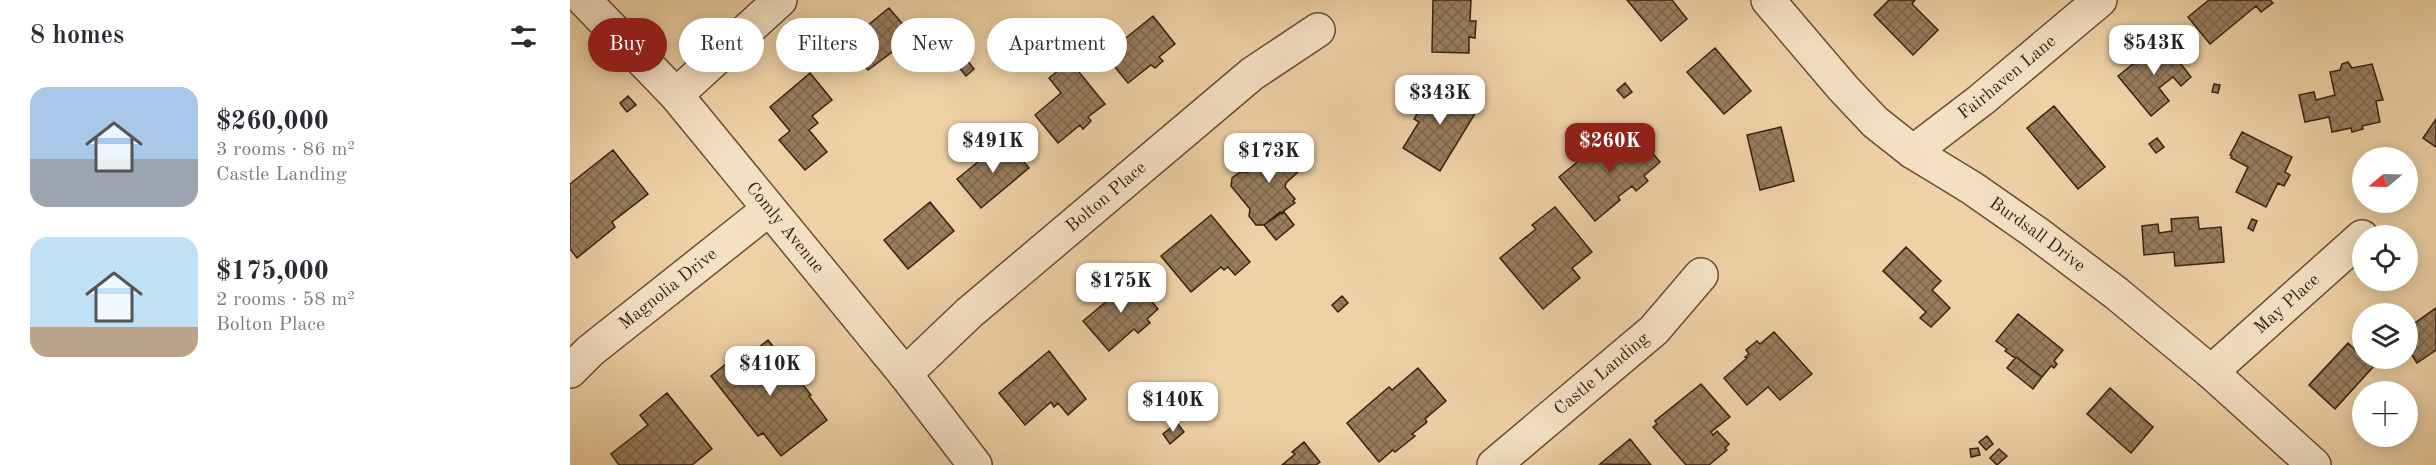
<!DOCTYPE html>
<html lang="en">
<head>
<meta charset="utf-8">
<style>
  body { margin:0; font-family:"Old Standard TT",serif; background:#f7f7f7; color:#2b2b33; height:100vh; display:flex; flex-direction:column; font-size:22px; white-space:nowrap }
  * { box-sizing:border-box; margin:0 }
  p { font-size:20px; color:#7c7c81 }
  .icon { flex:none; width:33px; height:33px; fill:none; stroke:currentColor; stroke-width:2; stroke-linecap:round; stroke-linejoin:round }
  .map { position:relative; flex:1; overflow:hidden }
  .drawer { display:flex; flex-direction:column; background:#fff; width:570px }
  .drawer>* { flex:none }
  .guide { position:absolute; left:18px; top:18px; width:570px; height:54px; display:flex; gap:12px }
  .needle { width:39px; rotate:251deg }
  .controls { position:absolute; left:1782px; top:147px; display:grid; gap:12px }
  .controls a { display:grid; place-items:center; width:66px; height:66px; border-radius:50%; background:#fff; box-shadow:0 3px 15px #0003; font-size:30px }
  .price { position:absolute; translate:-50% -51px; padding:0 14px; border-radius:12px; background:#fff; color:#222; font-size:20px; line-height:39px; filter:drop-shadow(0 2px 3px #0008) }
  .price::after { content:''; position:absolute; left:50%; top:36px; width:18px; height:14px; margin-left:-9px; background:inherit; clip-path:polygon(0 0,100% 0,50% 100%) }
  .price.selected { background:#8f2418; color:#fff }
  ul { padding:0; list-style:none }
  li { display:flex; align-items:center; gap:18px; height:150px; padding:0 30px }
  li span { display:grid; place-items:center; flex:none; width:168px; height:120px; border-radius:18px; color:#555 }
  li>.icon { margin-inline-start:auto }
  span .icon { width:72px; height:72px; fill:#fffc; stroke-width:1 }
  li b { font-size:26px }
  h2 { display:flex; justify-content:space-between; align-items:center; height:72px; padding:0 30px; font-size:26px }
  .pill { padding:0 21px; border-radius:27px; background:#fff; box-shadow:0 3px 15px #0003; font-size:21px; line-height:54px }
  .pill.selected { background:#8f2418; color:#fff }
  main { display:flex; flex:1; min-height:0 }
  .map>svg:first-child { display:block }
  .building { fill:url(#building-cross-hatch); stroke:#38220f; stroke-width:1.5 }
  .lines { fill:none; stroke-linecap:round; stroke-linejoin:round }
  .minor-casing { stroke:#664e34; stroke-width:36 }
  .minor { stroke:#f4e1c4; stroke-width:33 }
  .labels { text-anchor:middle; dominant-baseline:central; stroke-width:4.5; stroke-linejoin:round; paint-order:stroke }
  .street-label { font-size:18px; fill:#38220f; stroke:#f4e1c4 }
</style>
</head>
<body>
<main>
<section class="drawer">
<h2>8 homes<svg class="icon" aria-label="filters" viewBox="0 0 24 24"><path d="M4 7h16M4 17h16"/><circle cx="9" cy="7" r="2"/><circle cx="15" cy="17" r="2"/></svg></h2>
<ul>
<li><span style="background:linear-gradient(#a9c7e8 60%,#9aa5b1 0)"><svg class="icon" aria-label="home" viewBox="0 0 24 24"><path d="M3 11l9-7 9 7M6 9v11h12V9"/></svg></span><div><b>$260,000</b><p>3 rooms · 86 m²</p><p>Castle Landing</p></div></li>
<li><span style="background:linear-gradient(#bfe0f5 75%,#b9a48a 0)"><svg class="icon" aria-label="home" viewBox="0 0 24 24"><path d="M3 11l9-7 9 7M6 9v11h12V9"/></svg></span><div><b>$175,000</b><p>2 rooms · 58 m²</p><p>Bolton Place</p></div></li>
</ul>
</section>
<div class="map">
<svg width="1866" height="465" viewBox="0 0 1866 465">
  <defs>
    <pattern id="building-cross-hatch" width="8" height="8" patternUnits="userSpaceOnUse" patternTransform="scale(1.5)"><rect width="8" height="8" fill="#977d5d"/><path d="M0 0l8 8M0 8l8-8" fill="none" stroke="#7c664b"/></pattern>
  </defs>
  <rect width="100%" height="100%" fill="#eed1a5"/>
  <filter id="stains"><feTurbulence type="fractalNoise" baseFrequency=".00333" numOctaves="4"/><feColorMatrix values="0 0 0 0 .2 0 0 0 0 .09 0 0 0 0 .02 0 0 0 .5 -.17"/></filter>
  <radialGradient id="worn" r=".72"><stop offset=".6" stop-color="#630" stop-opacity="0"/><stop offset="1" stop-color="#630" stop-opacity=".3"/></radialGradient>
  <path class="building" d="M863 0H901L900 21H906L905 38 899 37V53L862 52Z
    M1057 0H1102L1117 19 1091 41Z
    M1319 0H1345L1342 4 1368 30 1343 55 1304 15Z
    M1639 0H1700L1703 3 1691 12 1686 6 1640 44 1618 17Z
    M319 8 341 34 331 42 333 44 298 70 276 43Z
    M583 16 605 44 589 57 593 61 585 68 581 65 558 83 535 55Z
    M1591 41 1604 56 1606 54 1611 61 1610 63 1621 77 1611 86 1603 77 1589 88 1599 101 1581 116 1548 76 1569 59 1566 55 1575 48 1578 51Z
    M1145 48 1181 91 1154 114 1117 72Z
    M396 59 404 69 396 76 388 66Z
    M500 61 535 104 518 117 521 121 513 129 510 125 488 143 465 115 491 93 479 78Z
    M1778 62 1782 68 1802 64 1813 100 1806 101 1810 122 1792 126 1793 129 1782 132 1781 128 1762 132 1759 117 1735 122 1729 95 1744 92 1746 100 1765 95 1760 72 1770 70 1772 64Z
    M240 73 262 100 242 116 248 123 239 130 257 152 235 170 209 140 220 131 200 107Z
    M868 81 909 107 870 171 833 148 849 122 844 119Z
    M1055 83 1062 92 1054 98 1047 90Z
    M1644 84 1650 85 1648 93 1642 92Z
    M58 96 66 105 57 112 50 103Z
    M1484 106 1535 167 1508 189 1457 128Z
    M1866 119V147L1853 138Z
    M1211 127 1224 181 1190 190 1177 135Z
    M1062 129 1090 162 1074 176 1078 181 1066 191 1062 186 1048 197 1050 200 1025 221 989 177 1017 154 1023 161Z
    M1672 132 1722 157 1715 172 1720 175 1714 186 1708 183 1696 207 1666 192 1678 167 1661 158 1662 156 1660 155Z
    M1587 138 1594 147 1586 153 1579 144Z
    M435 140 459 168 411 208 387 179Z
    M714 142 726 157 731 153 739 162 716 183 715 187 725 199 723 201 725 203 694 225H686L679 216 680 209 661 186 662 178 670 172H678Z
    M43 150 78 194 42 222 45 227 7 258 0 249V184Z
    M360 202 384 231 338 269 314 240Z
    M985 207 1022 252 1002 268 1010 278 973 309 930 258 966 229 962 225Z
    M710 212 712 214 714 212 724 225 706 240 694 225Z
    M641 215 680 262 665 275 658 267 654 270 651 267 621 292 591 256Z
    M1628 217 1629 229 1651 227 1654 262 1605 266 1604 252 1574 255 1572 226 1588 224 1589 233 1602 231 1601 219Z
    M1682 219 1687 221 1683 231 1678 228Z
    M1336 247 1371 281 1362 290 1380 308 1361 327 1350 318 1356 312 1313 271Z
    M563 279 588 309 577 319 580 323 568 333 564 329 539 351 513 321 538 300 533 293 543 285 548 292Z
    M772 296 778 303 768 312 762 305Z
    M1866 308V350L1847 363 1838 349V328Z
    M1448 314 1493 350 1484 361 1487 364 1484 368 1481 366 1472 377 1446 357 1445 358 1435 351 1437 349 1426 341Z
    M1204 332 1242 374 1210 400 1198 387 1177 405 1154 378 1177 358 1175 357 1179 354 1176 350 1187 341 1190 344Z
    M198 340 241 395 239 396 257 420 211 456 193 433 188 436 141 376 177 347 182 353Z
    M1778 343 1803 367 1765 409 1739 385Z
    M479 351 516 399 498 415 488 403 484 407 481 402 455 425 429 393Z
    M1446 357 1472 377 1463 389 1437 368Z
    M848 368 876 401 855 419 857 422 842 434 845 436 825 452 823 450 809 462 777 423 819 387 822 390Z
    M1131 384 1160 417 1141 432 1143 435 1147 431 1159 444 1155 448 1157 450 1139 465H1116L1083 427 1087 424 1085 421Z
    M1540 388 1583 427 1561 453 1517 414Z
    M97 393 142 449 122 465H49L41 454 78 425 70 415Z
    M607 423 614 432 600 444 593 434Z
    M1417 436 1423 444 1416 450 1409 442Z
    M1060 439 1081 465 1030 464Z
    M734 442 750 462 746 465H712L725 454 722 452Z
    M1408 448 1410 455 1401 457 1400 449Z
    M1429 449 1437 456 1427 465 1420 458Z"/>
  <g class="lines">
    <defs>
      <g id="minor">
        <path id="s1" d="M14 0 106 95 335 374 405 465"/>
        <path id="s2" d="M1198 0 1273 88 1305 122 1343 152 1402 188 1465 232 1546 293 1641 372 1744 465"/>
        <path d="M106 95 210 0"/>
        <path id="s3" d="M1343 152 1411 100 1530 0"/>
        <path id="s4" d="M0 371 20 351 199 209"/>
        <path id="s5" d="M1641 372 1792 237"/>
        <path id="s6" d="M335 374 399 313 682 74 748 30"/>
        <path id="s7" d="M924 465 1084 330 1131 275"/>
      </g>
    </defs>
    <use href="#minor" class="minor-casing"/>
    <use href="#minor" class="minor"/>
  </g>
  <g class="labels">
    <g class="street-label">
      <text stroke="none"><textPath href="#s3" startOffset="120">Fairhaven Lane</textPath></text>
      <text stroke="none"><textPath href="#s6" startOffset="268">Bolton Place</textPath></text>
      <text stroke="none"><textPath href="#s1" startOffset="304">Comly Avenue</textPath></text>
      <text stroke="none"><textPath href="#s2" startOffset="360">Burdsall Drive</textPath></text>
      <text stroke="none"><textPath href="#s4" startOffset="128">Magnolia Drive</textPath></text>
      <text stroke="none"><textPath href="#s5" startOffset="102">May Place</textPath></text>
      <text stroke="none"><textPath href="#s7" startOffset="141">Castle Landing</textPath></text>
    </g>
  </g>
  <rect width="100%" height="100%" filter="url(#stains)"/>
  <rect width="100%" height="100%" fill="url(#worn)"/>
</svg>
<div class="controls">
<a><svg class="needle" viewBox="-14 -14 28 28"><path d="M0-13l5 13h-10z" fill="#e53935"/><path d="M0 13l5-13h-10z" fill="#7c7c81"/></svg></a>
<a><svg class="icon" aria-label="locate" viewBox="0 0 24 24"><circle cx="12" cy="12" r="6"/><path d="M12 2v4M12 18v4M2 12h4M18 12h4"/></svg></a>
<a><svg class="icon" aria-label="layers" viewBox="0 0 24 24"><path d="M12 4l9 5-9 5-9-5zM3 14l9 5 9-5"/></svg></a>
<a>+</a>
</div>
<b class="price" style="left:1584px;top:76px">$543K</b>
<b class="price" style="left:870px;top:126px">$343K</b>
<b class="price" style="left:423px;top:174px">$491K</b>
<b class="price selected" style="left:1040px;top:174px">$260K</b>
<b class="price" style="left:699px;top:184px">$173K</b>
<b class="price" style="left:551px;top:314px">$175K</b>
<b class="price" style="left:200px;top:397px">$410K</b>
<b class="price" style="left:603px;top:433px">$140K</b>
<div class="guide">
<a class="pill selected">Buy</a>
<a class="pill">Rent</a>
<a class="pill">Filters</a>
<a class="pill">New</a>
<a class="pill">Apartment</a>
</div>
</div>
</main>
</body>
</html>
